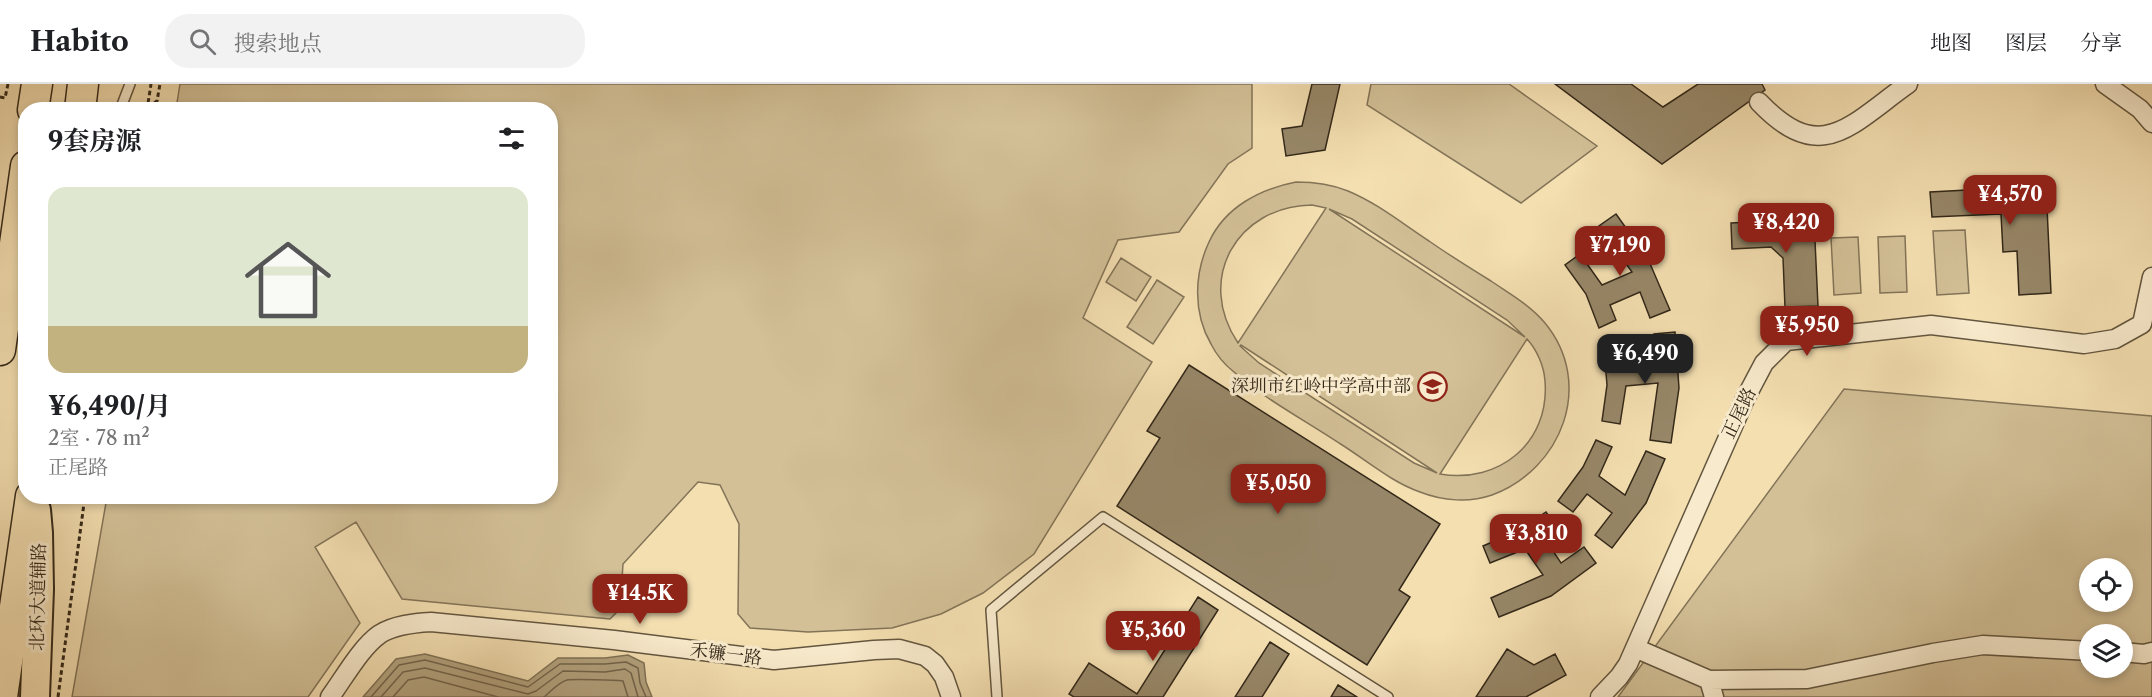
<!DOCTYPE html>
<html lang="zh">
<head>
<meta charset="utf-8">
<style>
  body { margin:0; font-family:"Libre Caslon Text","Noto Serif SC",serif; background:#f2f2f2; color:#202124; height:100vh; display:flex; flex-direction:column; font-size:22px; white-space:nowrap }
  * { box-sizing:border-box; margin:0 }
  p { font-size:20px; color:#757577 }
  .icon { flex:none; width:33px; height:33px; fill:none; stroke:currentColor; stroke-width:2; stroke-linecap:round; stroke-linejoin:round }
  .map { position:relative; flex:1; overflow:hidden }
  .details { position:absolute; left:18px; top:18px; width:540px; height:402px; display:flex; flex-direction:column; background:#fff; border-radius:24px; box-shadow:0 3px 9px #0003 }
  .details>* { flex:none }
  .fabs { position:absolute; left:2079px; top:474px; display:grid; gap:12px }
  .fabs a { display:grid; place-items:center; width:54px; height:54px; border-radius:50%; background:#fff; box-shadow:0 3px 9px #0003; font-size:30px }
  .price { position:absolute; translate:-50% -51px; padding:0 14px; border-radius:12px; background:#8f2418; color:#fff; font-size:20px; line-height:39px; filter:drop-shadow(0 2px 3px #0008) }
  .price::after { content:''; position:absolute; left:50%; top:36px; width:18px; height:14px; margin-left:-9px; background:inherit; clip-path:polygon(0 0,100% 0,50% 100%) }
  .price.selected { background:#222; color:#fff }
  ul { padding:0; list-style:none }
  li { display:grid; align-content:center; gap:12px; height:318px; padding:0 30px }
  li span { display:grid; place-items:center; height:186px; border-radius:18px; color:#555 }
  li>.icon { margin-inline-start:auto }
  span .icon { width:108px; height:108px; fill:#fffc; stroke-width:1 }
  li b { font-size:26px }
  h2 { display:flex; justify-content:space-between; align-items:center; height:72px; padding:0 30px; font-size:26px }
  header { display:flex; align-items:center; gap:36px; box-sizing:border-box; height:84px; padding:0 30px; background:#fff; border-bottom:2px solid #e0e0e0 }
  header strong { font-size:28px }
  nav { display:flex; gap:33px; margin-inline-start:auto; font-size:21px }
  .search { width:420px; height:54px; background:#f2f2f2; display:flex; align-items:center; gap:15px; box-sizing:border-box; padding:0 21px; border-radius:24px; color:#757577; font-size:22px }
  .map>svg:first-child { display:block }
  .green { fill:#d3c097; stroke:#837458; stroke-width:1.5; fill-rule:evenodd }
  .water { fill:#b2a17d; stroke:#7f7155; stroke-width:1.5 }
  .lines { fill:none; stroke-linecap:round; stroke-linejoin:round }
  .shore { stroke:#72644b; stroke-width:1.5 }
  .building { fill:#978768; stroke:#332819; stroke-width:1.5 }
  .service-casing { stroke:#63563f; stroke-width:12 }
  .minor-casing { stroke:#63563f; stroke-width:21 }
  .primary-casing { stroke:#332819; stroke-width:32 }
  .trunk-casing { stroke:#332819; stroke-width:33 }
  .path { stroke:#332819; stroke-width:3; stroke-dasharray:4.5 3; stroke-linecap:butt }
  .service { stroke:#f8eacc; stroke-width:9 }
  .minor { stroke:#f8eacc; stroke-width:18 }
  .primary { stroke:#f4dfb1; stroke-width:28 }
  .trunk { stroke:#f4dfb1; stroke-width:30 }
  .labels { text-anchor:middle; dominant-baseline:central; stroke-width:6; stroke-linejoin:round; paint-order:stroke }
  .poi-label { font-size:18px; fill:#332819; stroke:#f8eacc; text-anchor:end }
  .street-label { font-size:18px; fill:#332819; stroke:#f8eacc }
</style>
</head>
<body>
<header>
<strong>Habito</strong>
<div class="search"><svg class="icon" aria-label="search" viewBox="0 0 24 24"><circle cx="10" cy="10" r="6"/><path d="M15 15l6 6"/></svg>搜索地点</div>
<nav><a>地图</a><a>图层</a><a>分享</a></nav>
</header>
<div class="map">
<svg width="2152" height="613" viewBox="0 0 2152 613">
  <rect width="100%" height="100%" fill="#f4dfb1"/>
  <filter id="stains"><feTurbulence type="fractalNoise" baseFrequency=".00333" numOctaves="4"/><feColorMatrix values="0 0 0 0 .2 0 0 0 0 .09 0 0 0 0 .02 0 0 0 .5 -.17"/></filter>
  <radialGradient id="worn" r=".72"><stop offset=".6" stop-color="#630" stop-opacity="0"/><stop offset="1" stop-color="#630" stop-opacity=".3"/></radialGradient>
  <path class="green" d="M180 0H1252V64L1228 80 1179 148 1118 156 1083 234 1152 278 1034 470 983 509 941 530 892 544 808 548 750 544 738 530 739 440 720 401 698 398 623 480 620 525 610 535 402 515 356 438 315 463 360 539 308 613H72L107 413 550 412V26L176 25Z
    M1371 0H1509L1597 62 1521 119 1367 21Z
    M1296 98C1314 98 1331 100 1348 107 1377 119 1403 140 1429 157 1449 171 1470 184 1491 197 1510 210 1530 221 1545 239 1595 300 1562 385 1492 411 1469 419 1443 417 1420 408 1391 398 1365 375 1339 359 1306 337 1263 314 1234 288 1225 281 1216 270 1211 260 1193 229 1194 190 1209 158 1225 123 1260 105 1296 98ZM1312 121 1326 124 1238 259C1195 195 1237 122 1312 121ZM1329 125 1352 135 1507 236 1525 253ZM1527 255C1537 266 1544 282 1545 297 1550 359 1499 400 1440 390ZM1240 262 1241 261 1437 389 1414 379 1259 279Z
    M1965 146 1969 209 1937 211 1933 147Z
    M1905 152 1907 208 1880 209 1878 153Z
    M1858 153 1861 209 1834 211 1831 154Z
    M1121 174 1151 193 1136 217 1106 198Z
    M1157 196 1184 213 1153 260 1127 243Z
    M1844 305 2152 332V613H1618ZM2090 484H2122V518H2090ZM2090 550H2122V584H2090Z"/>
  <path class="water" d="M425 570 528 597 558 574H605L628 571 644 579 646 598 652 613H363L396 575Z"/>
  <g class="lines">
    <path class="shore" d="M371 613 399 581 425 576 528 603 560 580H605L626 578 638 584 640 599 646 613
      M381 613 403 588 425 584 528 610 536 607 563 587 605 588 625 585 631 589 638 613
      M393 613 408 596 424 593 498 613
      M544 613C550 608 559 598 567 596 572 595 621 596 623 597L628 613"/>
  </g>
  <path class="building" d="M1312 0H1340L1325 66 1286 72 1282 45 1302 42Z
    M1555 0H1631L1663 23 1698 0H1762L1765 6 1662 80Z
    M2046 102 2051 209 2019 211 2017 167 2003 168 2001 130 1932 133 1930 108Z
    M1616 130 1648 175 1670 226 1650 234 1640 208 1610 221 1616 236 1599 244 1586 210 1565 181 1580 170 1602 201 1632 188 1599 142Z
    M1814 135 1818 222 1785 223 1783 174 1771 163 1732 165 1731 139Z
    M1675 248 1679 304 1671 359 1650 356 1658 299 1626 302 1620 340 1602 337 1607 301 1604 265 1623 264 1624 280 1656 278 1654 250Z
    M1189 281 1440 440 1399 506 1410 513 1367 581 1117 422 1160 354 1147 347Z
    M1596 356 1612 363 1599 392 1625 411 1646 367 1665 375 1646 419 1612 464 1595 451 1612 429 1587 410 1573 428 1558 417 1583 383Z
    M1546 428 1556 443 1543 452 1561 479 1584 463 1596 479 1551 512 1499 533 1491 514 1543 491 1525 465 1490 479 1483 462 1516 448Z
    M1198 513 1218 526 1163 613H1074L1069 610 1089 579 1137 610Z
    M1270 558 1289 570 1262 613H1235Z
    M1507 565 1534 581 1555 570 1566 591 1526 613H1476Z
    M1338 601 1357 613H1331Z"/>
  <g class="lines">
    <defs>
      <path id="service" d="M120 26 130 0
        M997 613 991 526 1103 433 1388 613"/>
      <path id="minor" d="M2105 0 2140 25 2152 39
        M1759 18C1821 83 1850 41 1908 0
        M1635 564 1709 596 1807 595 1933 569 1983 561 2090 567
        M2122 568 2144 570 2152 568
        M1709 596 1714 613
        M330 613C344 594 361 563 380 550 394 541 414 539 431 538L614 556 774 576 874 566 899 565 925 572 935 580 944 593 951 613
        M1600 613 1619 593 1628 580 1745 315 1764 279 1786 257 1931 241 2084 260 2115 255 2142 240 2152 193"/>
      <path id="primary" d="M35 613 39 505 38 449 36 426"/>
      <path id="trunk" d="M33 26 37 0
        M80 26 83 0
        M0 266 26 82
        M2 613 31 412"/>
    </defs>
    <use href="#service" class="service-casing"/>
    <use href="#minor" class="minor-casing"/>
    <use href="#primary" class="primary-casing"/>
    <use href="#trunk" class="trunk-casing"/>
    <path class="path" d="M0 13 5 14 8 0
      M148 23 157 17 160 0
      M147 26 151 0
      M58 613 85 412"/>
    <use href="#service" class="service"/>
    <use href="#minor" class="minor"/>
    <use href="#primary" class="primary"/>
    <use href="#trunk" class="trunk"/>
  </g>
  <defs>
    <symbol id="school-ring" viewBox="-11 -11 22 22"><circle r="9.5" fill="#f8eacc" stroke="#8f2418" stroke-width="1.5"/><path d="M0-5L7-2L0 1L-7-2ZM-4 1L0 2.5L4 1V4Q0 6-4 4Z" fill="#8f2418"/></symbol>
  </defs>
  <g fill-rule="evenodd">
    <use href="#school-ring" x="1416" y="286" width="33" height="33"/>
  </g>
  <g class="labels">
    <g class="poi-label">
      <text x="1411" y="302">深圳市红岭中学高中部</text>
    </g>
    <g class="street-label">
      <text transform="translate(1739 329) rotate(-64)">正尾路</text>
      <text transform="translate(38 513) rotate(-89)">北环大道辅路</text>
      <text transform="translate(726 570) rotate(7)">禾镰一路</text>
    </g>
  </g>
  <rect width="100%" height="100%" filter="url(#stains)"/>
  <rect width="100%" height="100%" fill="url(#worn)"/>
</svg>
<div class="fabs">
<a><svg class="icon" aria-label="locate" viewBox="0 0 24 24"><circle cx="12" cy="12" r="6"/><path d="M12 2v4M12 18v4M2 12h4M18 12h4"/></svg></a>
<a><svg class="icon" aria-label="layers" viewBox="0 0 24 24"><path d="M12 4l9 5-9 5-9-5zM3 14l9 5 9-5"/></svg></a>
</div>
<b class="price" style="left:2010px;top:142px">¥4,570</b>
<b class="price" style="left:1786px;top:170px">¥8,420</b>
<b class="price" style="left:1620px;top:193px">¥7,190</b>
<b class="price" style="left:1807px;top:273px">¥5,950</b>
<b class="price selected" style="left:1645px;top:301px">¥6,490</b>
<b class="price" style="left:1278px;top:431px">¥5,050</b>
<b class="price" style="left:1536px;top:481px">¥3,810</b>
<b class="price" style="left:640px;top:541px">¥14.5K</b>
<b class="price" style="left:1153px;top:578px">¥5,360</b>
<section class="details">
<h2>9套房源<svg class="icon" aria-label="filters" viewBox="0 0 24 24"><path d="M4 7h16M4 17h16"/><circle cx="9" cy="7" r="2"/><circle cx="15" cy="17" r="2"/></svg></h2>
<ul>
<li><span style="background:linear-gradient(#dfe7d0 75%,#c2b280 0)"><svg class="icon" aria-label="home" viewBox="0 0 24 24"><path d="M3 11l9-7 9 7M6 9v11h12V9"/></svg></span><div><b>¥6,490/月</b><p>2室 · 78 m²</p><p>正尾路</p></div></li>
</ul>
</section>
</div>
</body>
</html>
